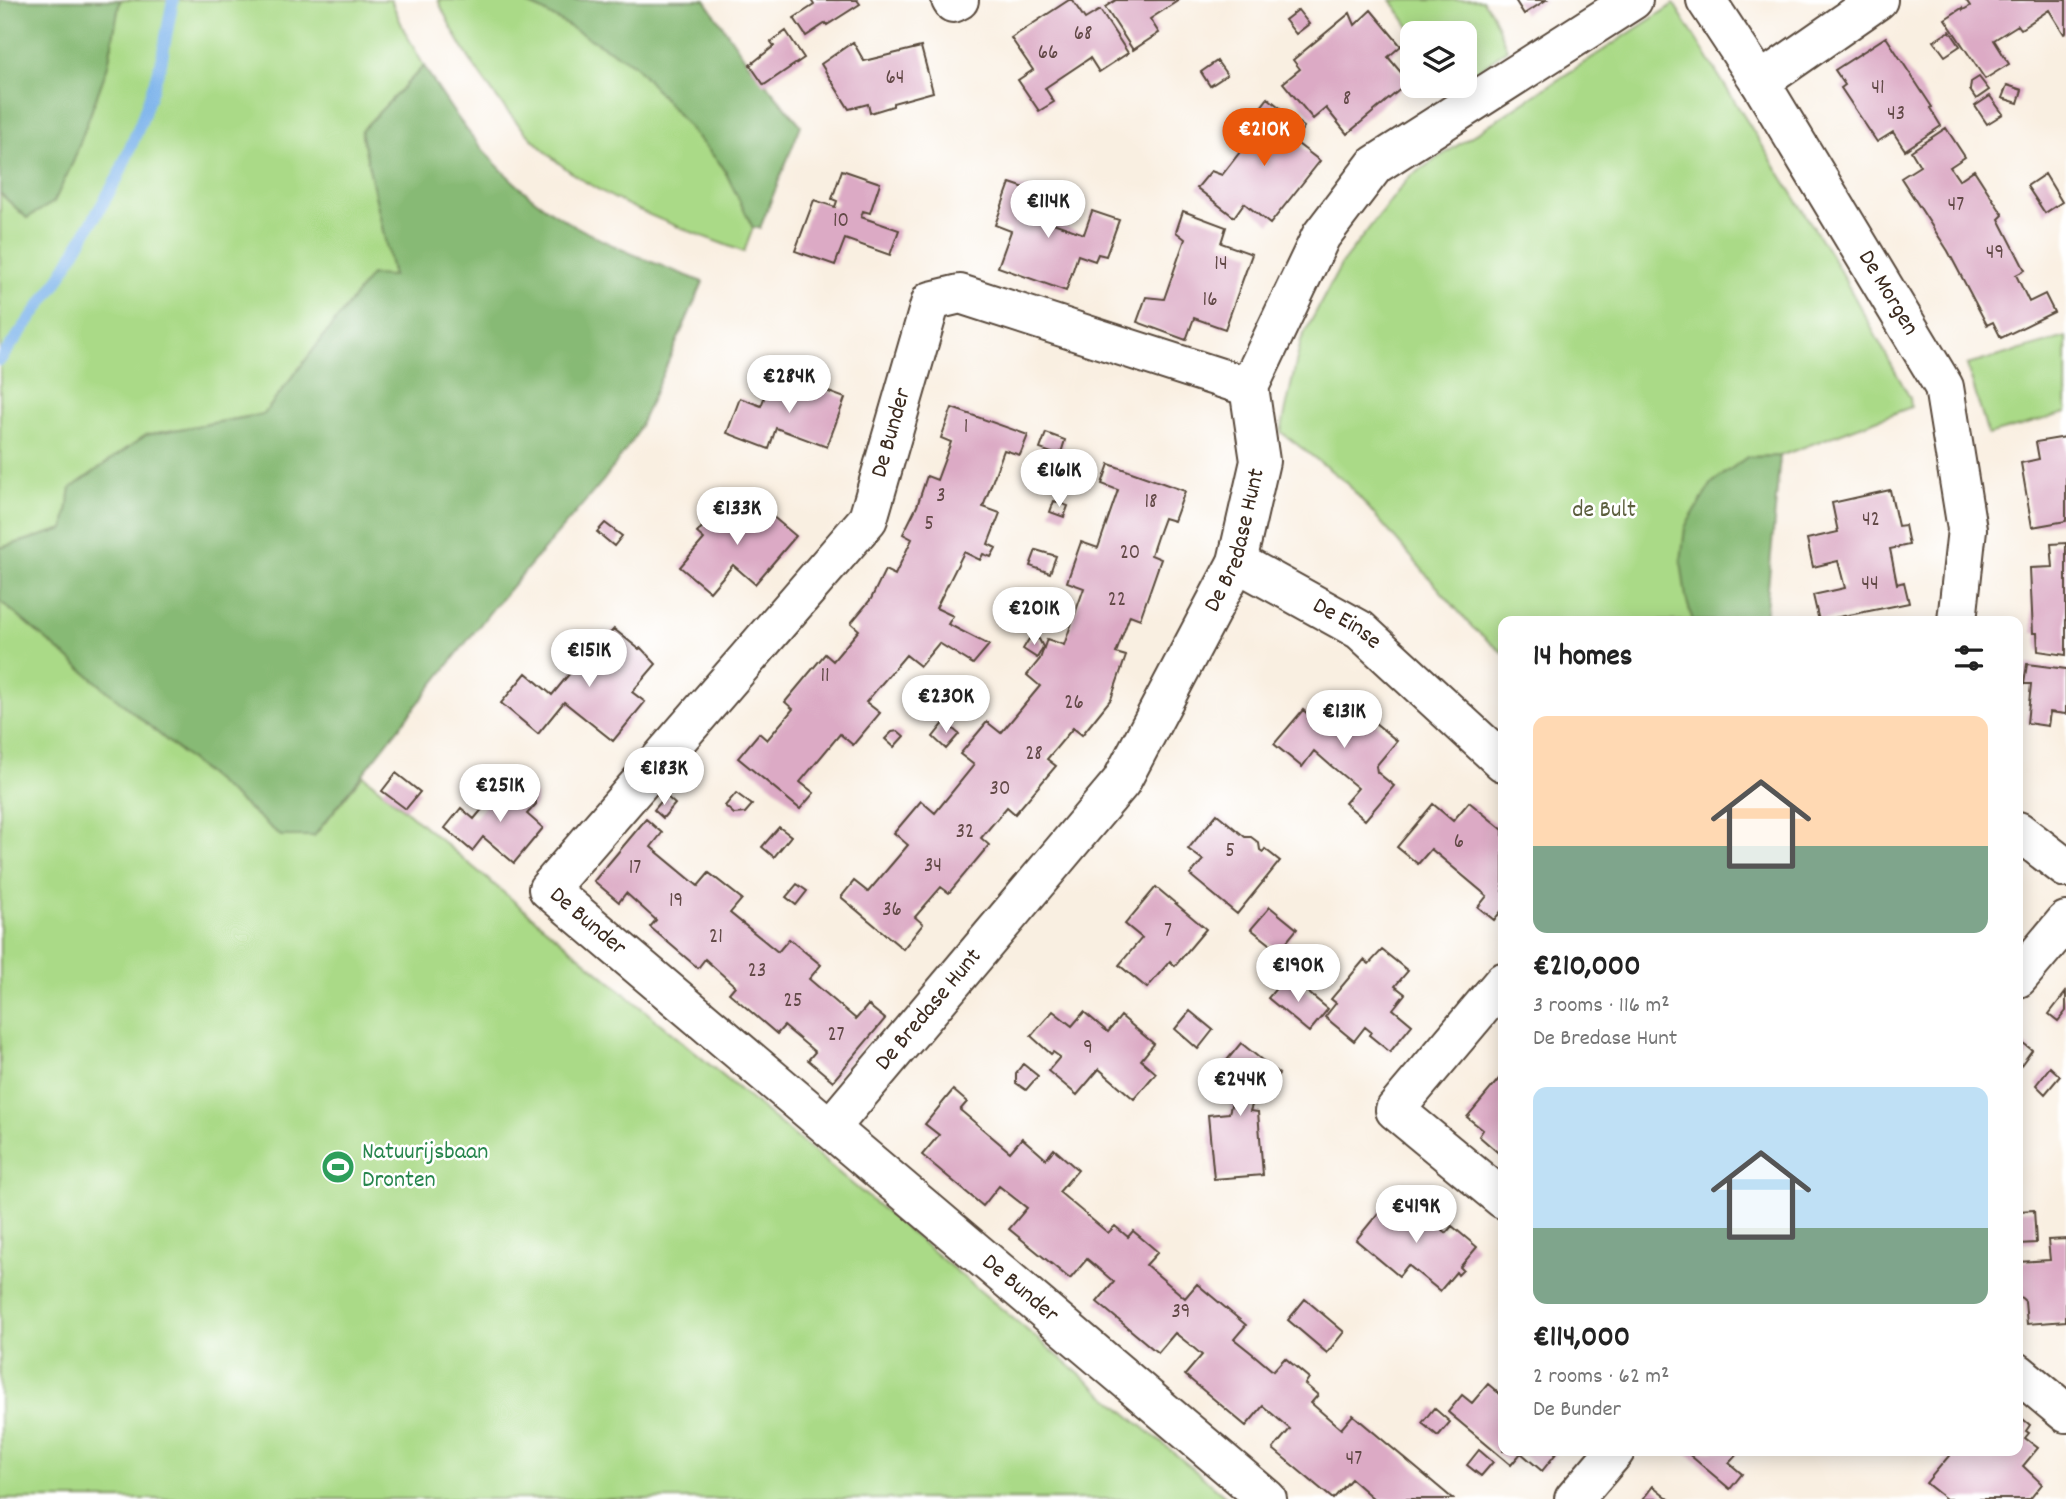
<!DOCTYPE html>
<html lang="en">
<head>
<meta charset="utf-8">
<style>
  body { margin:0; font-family:Dekko,sans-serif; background:#f2f2f2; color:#222; height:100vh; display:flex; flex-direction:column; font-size:26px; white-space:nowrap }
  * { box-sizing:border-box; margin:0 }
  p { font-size:23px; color:#767676 }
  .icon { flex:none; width:38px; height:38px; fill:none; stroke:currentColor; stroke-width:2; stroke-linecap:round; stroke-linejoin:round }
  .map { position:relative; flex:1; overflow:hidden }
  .details { position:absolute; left:1498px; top:616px; width:525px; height:840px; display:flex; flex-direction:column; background:#fff; border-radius:14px; box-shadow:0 4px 18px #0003 }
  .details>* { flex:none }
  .tools { position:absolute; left:1400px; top:21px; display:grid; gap:14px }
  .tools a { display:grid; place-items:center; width:77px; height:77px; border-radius:14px; background:#fff; box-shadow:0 4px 18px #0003; font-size:35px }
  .price { position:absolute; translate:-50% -60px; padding:0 16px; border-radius:24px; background:#fff; color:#222; font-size:23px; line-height:46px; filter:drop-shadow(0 2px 4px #0008) }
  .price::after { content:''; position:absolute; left:50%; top:42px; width:21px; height:16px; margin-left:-10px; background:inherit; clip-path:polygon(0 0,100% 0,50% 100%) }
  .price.active { background:#ea580c; color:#fff }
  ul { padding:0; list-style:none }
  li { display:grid; align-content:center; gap:14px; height:371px; padding:0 35px }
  li span { display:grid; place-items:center; height:217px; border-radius:14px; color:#555 }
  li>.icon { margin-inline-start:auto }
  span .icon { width:126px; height:126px; fill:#fffc; stroke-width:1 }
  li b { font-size:30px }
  h2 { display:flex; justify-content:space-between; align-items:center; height:84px; padding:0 35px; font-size:30px }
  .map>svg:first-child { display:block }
  .green { fill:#aada87; stroke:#728252; stroke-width:2 }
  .forest { fill:#87ba74; stroke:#617249; stroke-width:2 }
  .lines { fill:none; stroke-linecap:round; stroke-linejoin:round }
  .stream { stroke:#7bb3eb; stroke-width:12 }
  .building { fill:#dcaac5 }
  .street-casing { stroke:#58483b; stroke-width:42 }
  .street { stroke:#fff; stroke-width:38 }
  .labels { text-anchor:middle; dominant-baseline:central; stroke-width:5; stroke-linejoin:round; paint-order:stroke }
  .number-label { font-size:21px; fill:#634a48 }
  .street-label { font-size:24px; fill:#3b2a1e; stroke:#fff }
  .park-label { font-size:24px; fill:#5c5f3e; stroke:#fff }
  .leisure-label { font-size:24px; fill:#27864d; stroke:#fff; text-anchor:start }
</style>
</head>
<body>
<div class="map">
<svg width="2066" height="1499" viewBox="0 0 2066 1499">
  <rect width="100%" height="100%" fill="#fff"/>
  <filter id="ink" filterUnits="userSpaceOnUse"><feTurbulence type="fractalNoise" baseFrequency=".0143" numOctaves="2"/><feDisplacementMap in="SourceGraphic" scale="14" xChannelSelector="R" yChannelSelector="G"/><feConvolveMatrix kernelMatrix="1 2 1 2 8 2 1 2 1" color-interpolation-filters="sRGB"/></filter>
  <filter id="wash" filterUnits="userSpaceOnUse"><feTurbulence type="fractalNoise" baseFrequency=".00686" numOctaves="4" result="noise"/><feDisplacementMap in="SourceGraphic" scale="28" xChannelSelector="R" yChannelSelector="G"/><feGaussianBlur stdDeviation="1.57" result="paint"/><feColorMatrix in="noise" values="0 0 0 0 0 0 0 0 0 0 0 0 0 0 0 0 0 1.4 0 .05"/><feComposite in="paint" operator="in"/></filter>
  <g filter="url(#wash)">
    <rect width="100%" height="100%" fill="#f9efe1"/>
    <path class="green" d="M120 0H391L404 30 424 66 361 131 393 276H371L264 414 146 435 64 529 0 548V193L27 218 73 162 108 65Z
      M438 0H519L541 10 635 65 723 167 753 228 744 252C690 231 633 212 584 181 523 143 467 65 438 0Z
      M1391 0H1482L1491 11 1507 49 1465 80V33H1413Z
      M1674 4 1835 262 1910 398 1911 407 1780 456 1747 457 1686 598 1693 621H1503V653L1472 627 1347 483 1281 432 1301 340 1342 263 1409 177Z
      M2066 337V413L1988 435 1967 365Z
      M0 601 281 836H314L363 775 1229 1499H0Z"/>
    <path class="forest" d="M0 0H120L108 65 73 162 54 202 27 218 0 193Z
      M519 0H705L748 63 801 125 760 228H753L723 167 635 65 541 10Z
      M424 66C457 123 504 183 560 217 605 245 654 263 703 282L635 437 603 481 494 607 314 836H281L0 601V548L64 529 71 488 146 435 264 414 371 275 393 276 361 131Z
      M1780 456 1765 621H1693L1686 598 1681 561 1685 527 1712 483 1747 457Z"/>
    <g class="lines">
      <path class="stream" d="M0 360 56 284 118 177 141 122 161 63 173 0"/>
    </g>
    <g id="blocks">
      <path class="building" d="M811 0H857L860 4 827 25 826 23 806 36 794 18 814 5Z
        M1069 0H1072L1085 19 1100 10 1128 53 1099 72 1090 58 1045 88 1054 102 1039 111 1018 80 1033 70 1011 38Z
        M1116 0H1179L1150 19 1159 33 1133 50 1105 7Z
        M1515 0H1546L1524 14Z
        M1966 0H2066V33L2064 34 2049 10 2021 29 2018 25 1994 40 2009 64 1985 79 1945 19 1962 8 1963 10 1970 6Z
        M1298 10 1309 24 1296 34 1285 20Z
        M1371 10 1401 46 1388 57 1409 82 1347 134 1326 108 1313 119 1283 83 1300 69 1293 60 1350 13 1355 25Z
        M786 31 804 58 764 85 750 65 774 46 771 42Z
        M1950 31 1960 46 1945 56 1934 41Z
        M1886 37 1932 107 1930 108 1941 126 1905 150 1893 132 1877 142 1841 88 1845 85 1835 70Z
        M853 42 864 61 921 47 933 92 893 103V106L870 113 868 104 849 109 821 64Z
        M1217 61 1227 75 1210 86 1201 72Z
        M1979 77 1989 90 1976 99 1970 90 1971 82Z
        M2007 85 2022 90 2018 103 2002 98Z
        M1990 96 2003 114 1987 124 1975 106Z
        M1268 98 1304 127 1294 141 1320 161 1270 224 1244 203 1234 217 1197 188 1211 171 1222 175 1261 125 1254 116Z
        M1946 128 1965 157 1950 167 1959 180 1974 170 2003 215 1999 219 2025 270 2016 275 2029 302 2045 294 2054 312 2001 338 1993 322 1987 325 1948 251 1901 178 1920 166 1911 151Z
        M842 170 880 183 870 213 863 211 861 217 899 230 890 255 845 239 835 265 795 251 814 200 835 207 837 201 832 199Z
        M2045 174 2062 202 2045 213 2027 186Z
        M1010 183 1040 193 1034 209 1038 211 1036 217 1084 234 1092 211 1119 220 1106 256 1098 254 1095 261 1078 255 1066 291 998 267 1011 231 995 225Z
        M1183 211 1226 227 1221 243 1252 254 1225 329 1194 318 1186 340 1137 322 1146 297 1164 299 1185 239 1176 232Z
        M783 375 845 398 827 447 776 428 769 449 727 433 740 398 761 406 765 396 771 393 776 395Z
        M952 408 1028 435 1020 455 1004 450 983 507 1000 513 988 544 996 548 991 557 983 554 980 560 964 552 936 608 953 616 948 624 989 645 973 664 939 643 920 666 906 655 866 702 880 713 853 745 840 734 800 782 814 793 800 809 738 758 759 733 767 740 793 709 785 702 825 654 833 661 859 630 851 623 871 599 885 570 895 575 912 539 903 534 917 506 927 476 937 480 951 442 941 438Z
        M1046 433 1065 440 1060 456 1040 449Z
        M2066 437V521L2032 527 2021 463 2039 459 2036 442Z
        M1109 464 1185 491 1174 521 1164 518 1157 537 1151 555 1161 559 1140 619 1130 615 1116 653 1126 656 1111 699 1082 735 1073 728 1047 759 1056 766 1015 814 1007 807 981 838 989 845 949 893 941 887 915 917 923 924 903 949 841 897 854 881 868 892 908 845 894 833 921 801 935 813 974 765 960 754 987 722 1001 733 1040 686 1027 675 1040 659 1047 639 1064 645 1084 588 1067 582 1081 542 1098 548 1118 490 1102 484Z
        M1890 490 1898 526 1905 525 1909 545 1890 549 1897 584 1904 582 1909 603 1819 621 1813 595 1845 588 1838 561 1813 567 1807 539 1838 532 1832 503Z
        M1054 501 1068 506 1064 517 1050 512Z
        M759 505 796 536 755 584 733 565 710 592 680 567 704 539 697 533 714 513 728 512 742 525Z
        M605 523 622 536 614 546 597 532Z
        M2066 543V655L2038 651 2037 633H2033L2030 568 2053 567 2051 544Z
        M1036 550 1056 556 1050 573 1030 566Z
        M614 629 639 649 641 648 656 664 632 692 645 702 613 741 564 702 538 734 501 703 526 673 552 695 588 651 592 654Z
        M1029 639H1039L1043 647 1037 658 1023 649Z
        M2027 664 2066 669V714L2050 712 2048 726 2027 723 2031 684H2024Z
        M1341 695 1397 741 1376 766 1377 772 1394 786 1365 820 1345 803 1358 788 1330 765 1314 751 1302 767 1274 744 1303 710 1315 720 1321 719Z
        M945 722 959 734 946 749 933 737Z
        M898 731 904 736 894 747 885 739 892 732Z
        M396 773 420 792 406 809 382 791Z
        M517 787H527L536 795V804L527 814 543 828 514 863 483 837 472 851 445 828 461 808 474 819 498 790 508 798Z
        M736 793 752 805 745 813 734 814 725 806Z
        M666 796 675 804 663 818 654 810Z
        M1469 802 1503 830V909L1494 920 1478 907 1487 896 1431 849 1418 864 1397 847 1433 804 1453 821Z
        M1217 814 1245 837H1251L1259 843 1260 850 1263 852 1265 849 1280 861 1237 914 1190 875 1203 860 1188 849Z
        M646 819 662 833 651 847 698 886 709 873 742 899 730 913 778 952 789 939 821 965 809 979 856 1019 868 1005 885 1019 833 1081 808 1060 815 1052 784 1026 777 1034 729 993 735 986 705 959 698 968 650 927 656 920 626 893 619 902 594 881Z
        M779 827 791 836 774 857 762 847Z
        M797 884 807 891 796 905 786 897Z
        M1156 887 1206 929 1175 966 1170 961 1147 988 1119 965 1142 938 1125 924Z
        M1270 907 1297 929 1279 951 1251 929Z
        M1382 950 1408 971 1395 986 1405 994 1393 1009 1412 1025 1390 1052 1369 1035 1371 1032 1365 1027 1354 1041 1325 1017 1336 1003 1331 999 1364 960 1369 964Z
        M1287 975 1328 1009 1309 1032 1268 998Z
        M2066 992V1011L2058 1021 2049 1014Z
        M1053 1011 1072 1026 1084 1012 1108 1032 1121 1016 1154 1044 1141 1060 1156 1073 1134 1099 1099 1069 1077 1095 1048 1071 1060 1057 1053 1052 1051 1054 1031 1036Z
        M1190 1011 1213 1030 1198 1049 1175 1029Z
        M2018 1039 2032 1050 2021 1065 2018 1062Z
        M1241 1043 1279 1074 1256 1101 1254 1100 1250 1111 1258 1112 1263 1175 1214 1179 1208 1115 1229 1113 1236 1086 1219 1070Z
        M1023 1064 1038 1076 1026 1090 1016 1083V1073Z
        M2050 1067 2060 1076 2045 1094 2036 1085Z
        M1503 1074V1157L1479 1136 1483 1130 1467 1117Z
        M953 1090 967 1102 960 1110 1010 1152 1022 1138 1046 1159 1054 1149 1078 1170 1059 1192 1108 1233 1115 1226 1128 1237 1133 1231 1158 1252 1146 1265 1185 1298 1197 1284 1246 1325 1234 1339 1254 1355 1273 1371 1285 1358 1309 1378 1305 1384 1318 1395 1311 1403 1341 1429 1353 1415 1453 1499H1374L1351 1479 1333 1499 1273 1449 1290 1429 1263 1406 1246 1426 1185 1375 1202 1355 1189 1344 1175 1333 1158 1353 1097 1302 1114 1282 1087 1259 1070 1279 1009 1229 1027 1208 999 1186 983 1206 922 1155 939 1135 925 1124Z
        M1388 1201 1406 1216 1414 1207 1446 1233 1452 1226 1477 1247 1460 1267 1463 1270 1458 1275 1456 1272 1440 1291 1408 1265 1399 1276 1356 1240Z
        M2034 1210 2036 1243 2018 1244V1211Z
        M2066 1239V1321L2027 1324 2025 1301 2018 1295V1262L2050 1260 2048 1240Z
        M1305 1299 1344 1332 1327 1353 1288 1320Z
        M1488 1384 1501 1395 1503 1392V1451H1558L1542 1471 1521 1453 1511 1465 1448 1412 1462 1395 1472 1403Z
        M1434 1408 1450 1422 1438 1436 1422 1423Z
        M2018 1415 2030 1425 2026 1431 2029 1433 2025 1438 2038 1448 2023 1466 2042 1484 2030 1499H1946L1926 1483 1953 1451H2018Z
        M1479 1450 1493 1462 1481 1476 1467 1465Z
        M1685 1451H1740L1729 1463 1742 1474 1730 1489Z
        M1653 1486 1669 1499H1643Z"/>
    </g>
  </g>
  <g filter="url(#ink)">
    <use href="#blocks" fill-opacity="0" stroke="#58483b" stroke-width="2"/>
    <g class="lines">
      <defs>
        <g id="street">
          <path d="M951 0 953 3 959 0"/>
          <path id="s1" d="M1706 0 1760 82 1944 387 1967 529 1957 621"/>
          <path d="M1760 82 1878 0"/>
          <path id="s2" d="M1249 387 960 294 931 301 868 519 548 889 1267 1499"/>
          <path id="s3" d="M1237 562 1360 630 1503 762"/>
          <path d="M2018 831 2066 868"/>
          <path d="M2018 978 2066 921"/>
          <path d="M1503 982 1395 1110 1503 1199"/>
          <path id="s4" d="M830 1128 1121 782 1237 562 1260 461 1249 387 1321 236 1375 165 1633 0"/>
          <path d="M2018 1373 2066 1413"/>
          <path d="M1574 1499 1615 1451"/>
        </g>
      </defs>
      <use href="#street" class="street-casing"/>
      <use href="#street" class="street"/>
    </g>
  </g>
  <defs>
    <symbol id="stadium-disc" viewBox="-11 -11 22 22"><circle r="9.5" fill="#2e9e5b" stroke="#fff"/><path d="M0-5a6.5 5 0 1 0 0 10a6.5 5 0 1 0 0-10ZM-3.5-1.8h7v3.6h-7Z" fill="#fff"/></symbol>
  </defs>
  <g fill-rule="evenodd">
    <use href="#stadium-disc" x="319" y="1148" width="38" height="38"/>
  </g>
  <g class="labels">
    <g class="number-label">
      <text x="1083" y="35">68</text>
      <text x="1048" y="54">66</text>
      <text x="895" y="79">64</text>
      <text x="1878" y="89">41</text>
      <text x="1347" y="100">8</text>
      <text x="1896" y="115">43</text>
      <text x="1956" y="206">47</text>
      <text x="841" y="222">10</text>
      <text x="1995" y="254">49</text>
      <text x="1221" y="265">14</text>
      <text x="1210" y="301">16</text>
      <text x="966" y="428">1</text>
      <text x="941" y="497">3</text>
      <text x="1151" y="503">18</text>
      <text x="1871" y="521">42</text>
      <text x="929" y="525">5</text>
      <text x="1130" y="554">20</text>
      <text x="1870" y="585">44</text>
      <text x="1117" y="601">22</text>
      <text x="825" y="677">11</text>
      <text x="1074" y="704">26</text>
      <text x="1034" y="755">28</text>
      <text x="1000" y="790">30</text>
      <text x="965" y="833">32</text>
      <text x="1459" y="843">6</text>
      <text x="1230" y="852">5</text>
      <text x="933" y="867">34</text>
      <text x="635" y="869">17</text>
      <text x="676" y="902">19</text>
      <text x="892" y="911">36</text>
      <text x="1168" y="932">7</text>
      <text x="716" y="938">21</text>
      <text x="757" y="972">23</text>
      <text x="793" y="1002">25</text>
      <text x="836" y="1036">27</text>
      <text x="1088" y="1049">9</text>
      <text x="1181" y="1313">39</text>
      <text x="1354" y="1460">47</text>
    </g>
    <g class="street-label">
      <text stroke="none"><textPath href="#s1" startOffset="345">De Morgen</textPath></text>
      <text transform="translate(892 433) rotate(-74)">De Bunder</text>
      <text stroke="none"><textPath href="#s4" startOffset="721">De Bredase Hunt</textPath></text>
      <text stroke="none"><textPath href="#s3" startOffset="126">De Einse</textPath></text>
      <text stroke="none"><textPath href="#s2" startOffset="1101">De Bunder</textPath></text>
      <text stroke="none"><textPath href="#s4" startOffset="154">De Bredase Hunt</textPath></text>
      <text stroke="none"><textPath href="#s2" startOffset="1668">De Bunder</textPath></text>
    </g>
    <g class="park-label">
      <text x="1604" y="511">de Bult</text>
    </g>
    <g class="leisure-label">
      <text x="362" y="1153">Natuurijsbaan<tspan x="362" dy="28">Dronten</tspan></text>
    </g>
  </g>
</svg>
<div class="tools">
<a><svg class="icon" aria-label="layers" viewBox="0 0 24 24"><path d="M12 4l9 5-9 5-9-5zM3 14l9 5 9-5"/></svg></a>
</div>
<b class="price active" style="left:1264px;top:168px">€210K</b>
<b class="price" style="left:1048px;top:240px">€114K</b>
<b class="price" style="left:789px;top:415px">€284K</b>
<b class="price" style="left:1059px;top:509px">€161K</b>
<b class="price" style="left:737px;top:547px">€133K</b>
<b class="price" style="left:1034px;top:647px">€201K</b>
<b class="price" style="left:589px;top:689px">€151K</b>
<b class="price" style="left:946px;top:735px">€230K</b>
<b class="price" style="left:1344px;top:750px">€131K</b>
<b class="price" style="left:664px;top:807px">€183K</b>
<b class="price" style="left:500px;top:824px">€251K</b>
<b class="price" style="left:1298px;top:1004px">€190K</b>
<b class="price" style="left:1240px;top:1118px">€244K</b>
<b class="price" style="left:1416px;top:1245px">€419K</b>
<section class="details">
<h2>14 homes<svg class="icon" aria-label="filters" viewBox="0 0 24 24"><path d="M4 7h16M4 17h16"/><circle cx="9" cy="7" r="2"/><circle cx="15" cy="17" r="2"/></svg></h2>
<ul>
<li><span style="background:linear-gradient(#ffd9b3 60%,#7fa58c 0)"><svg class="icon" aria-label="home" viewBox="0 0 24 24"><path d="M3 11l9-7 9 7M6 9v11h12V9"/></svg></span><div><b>€210,000</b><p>3 rooms · 116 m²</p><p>De Bredase Hunt</p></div></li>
<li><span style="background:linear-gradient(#bfe0f5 65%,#7fa58c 0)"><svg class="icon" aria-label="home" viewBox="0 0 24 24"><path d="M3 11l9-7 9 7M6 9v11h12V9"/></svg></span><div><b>€114,000</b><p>2 rooms · 62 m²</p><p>De Bunder</p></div></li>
</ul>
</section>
</div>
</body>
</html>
